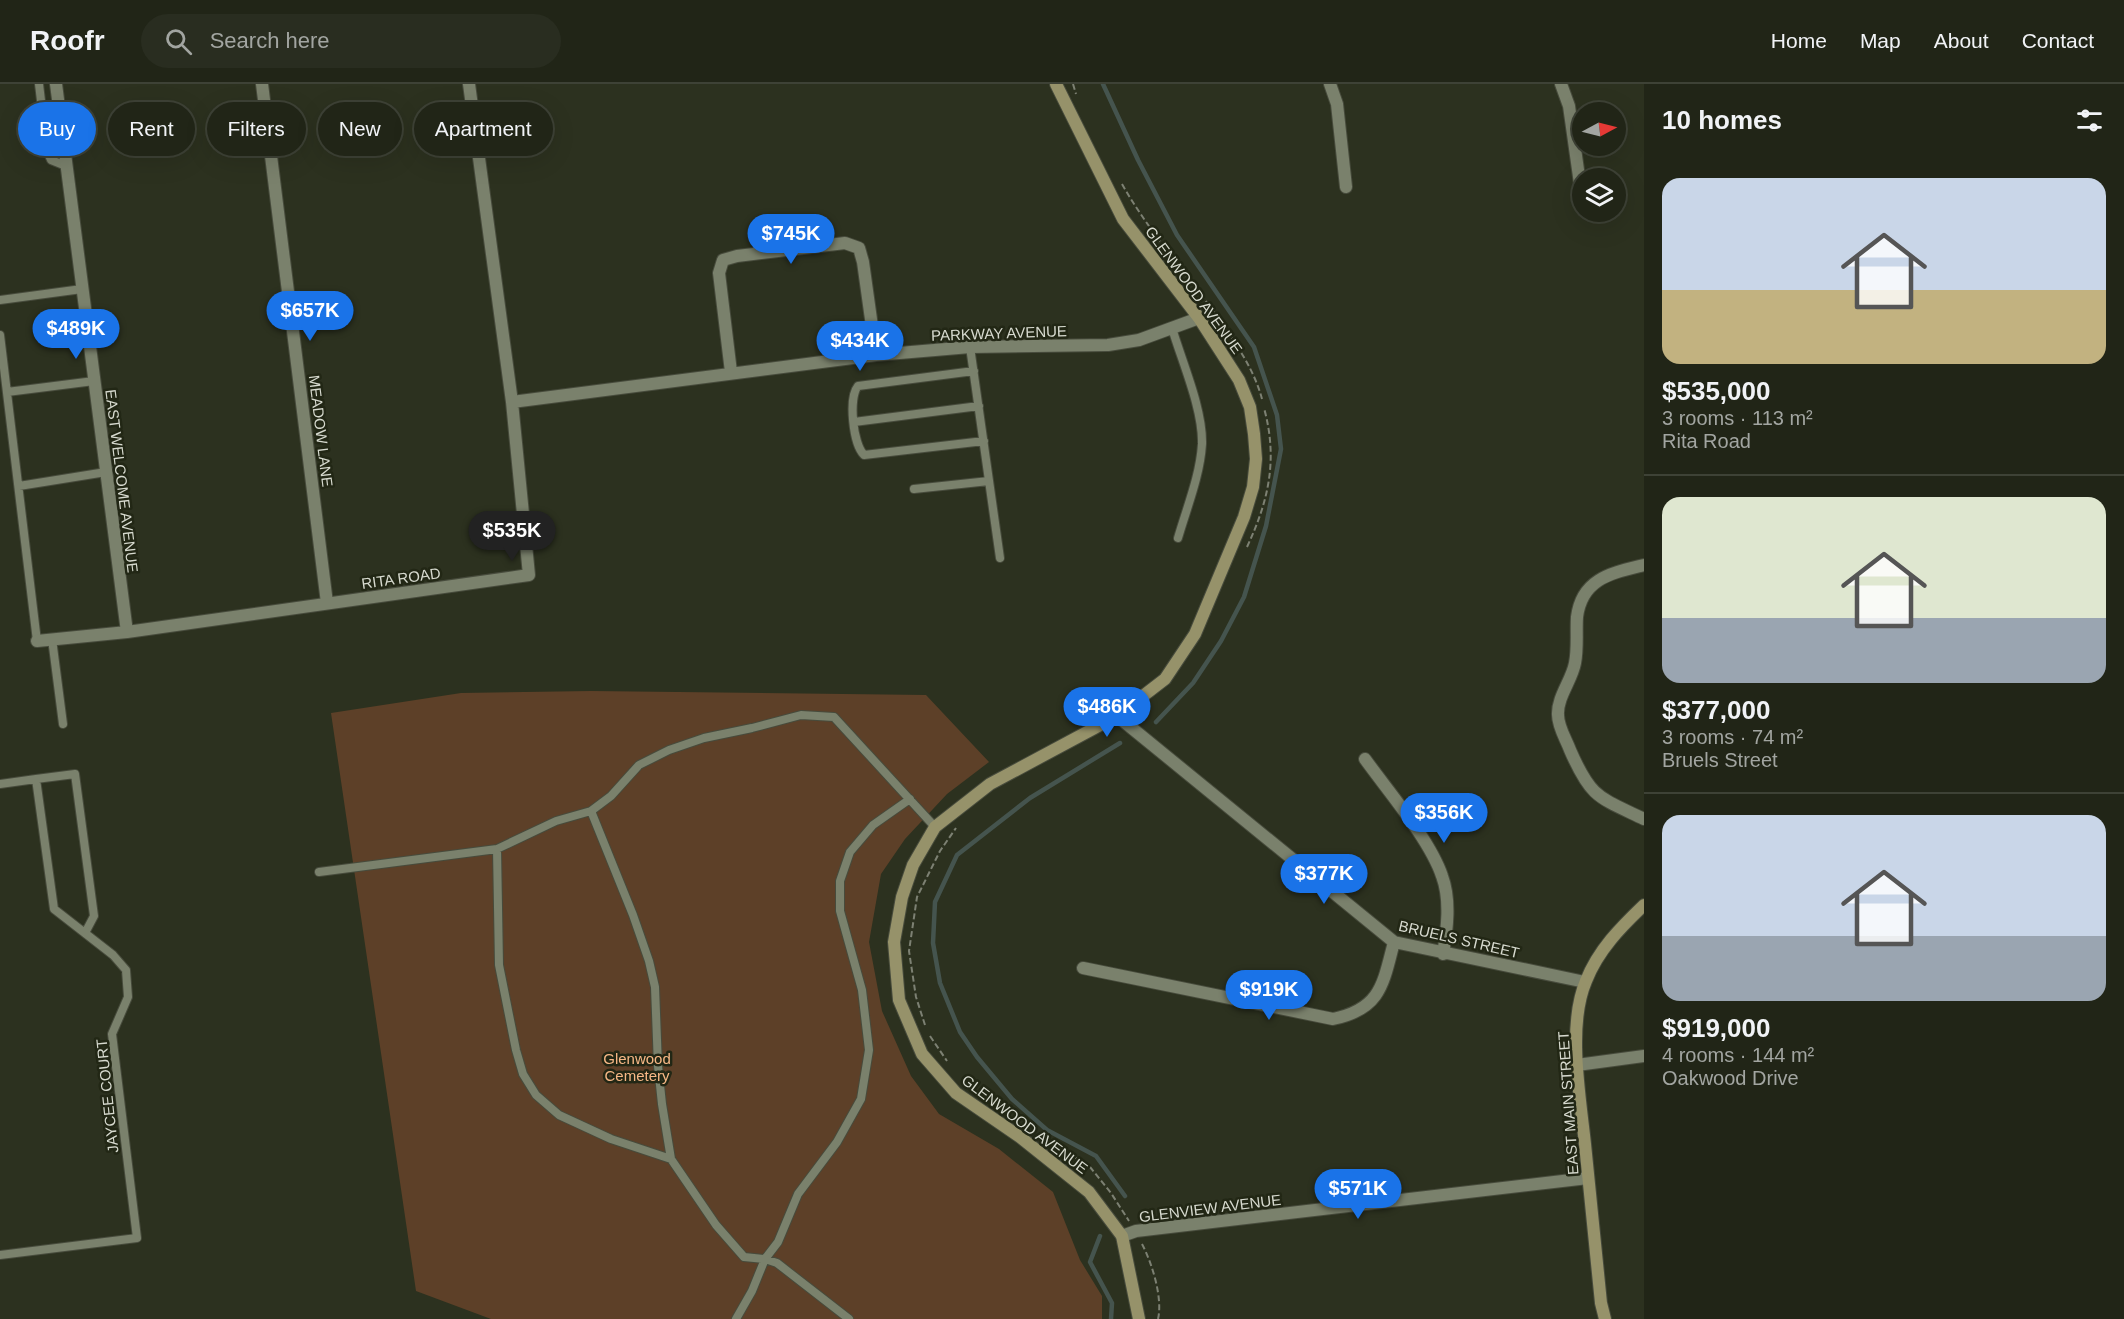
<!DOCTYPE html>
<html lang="en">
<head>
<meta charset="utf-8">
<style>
  body { margin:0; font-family:Helvetica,sans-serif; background:#292d20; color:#f1f3f6; height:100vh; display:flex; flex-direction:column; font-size:22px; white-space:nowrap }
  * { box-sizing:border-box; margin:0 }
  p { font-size:20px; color:#a2a5a1 }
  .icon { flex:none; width:33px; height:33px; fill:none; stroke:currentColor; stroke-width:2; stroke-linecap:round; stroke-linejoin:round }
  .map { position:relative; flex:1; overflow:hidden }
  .panel { display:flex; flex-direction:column; background:#212517; width:480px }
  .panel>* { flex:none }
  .guide { position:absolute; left:18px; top:18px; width:570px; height:54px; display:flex; gap:12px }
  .needle { width:39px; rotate:83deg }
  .buttons { position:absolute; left:1572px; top:18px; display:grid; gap:12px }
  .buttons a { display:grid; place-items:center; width:54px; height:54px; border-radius:50%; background:#212517; box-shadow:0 6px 24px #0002,0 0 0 2px #3e4236; font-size:30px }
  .price { position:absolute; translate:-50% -51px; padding:0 14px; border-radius:21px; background:#1a73e8; color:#fff; font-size:20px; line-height:39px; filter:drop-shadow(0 2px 3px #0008) }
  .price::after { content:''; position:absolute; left:50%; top:36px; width:18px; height:14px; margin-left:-9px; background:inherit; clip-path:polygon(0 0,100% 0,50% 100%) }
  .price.selected { background:#222; color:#fff }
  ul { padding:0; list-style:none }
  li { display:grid; align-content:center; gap:12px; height:318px; padding:0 18px }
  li+li { border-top:2px solid #3e4236 }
  li span { display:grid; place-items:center; height:186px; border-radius:18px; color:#555 }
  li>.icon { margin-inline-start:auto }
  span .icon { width:108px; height:108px; fill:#fffc; stroke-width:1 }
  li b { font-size:26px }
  h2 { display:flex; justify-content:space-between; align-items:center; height:72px; padding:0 18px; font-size:26px }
  .pill { padding:0 21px; border-radius:27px; background:#212517; box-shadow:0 6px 24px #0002,0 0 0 2px #3e4236; font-size:21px; line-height:54px }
  .pill.selected { background:#1a73e8; color:#fff }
  header { display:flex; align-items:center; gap:36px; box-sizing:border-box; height:84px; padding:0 30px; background:#212517; border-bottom:2px solid #3e4236 }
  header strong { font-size:28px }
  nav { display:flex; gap:33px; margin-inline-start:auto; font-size:21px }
  .search { width:420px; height:54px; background:#292d20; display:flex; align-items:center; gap:15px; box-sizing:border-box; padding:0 21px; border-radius:33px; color:#a2a5a1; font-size:22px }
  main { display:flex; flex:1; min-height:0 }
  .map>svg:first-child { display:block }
  .green { fill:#5d4028 }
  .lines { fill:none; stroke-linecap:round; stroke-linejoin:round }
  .stream { stroke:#45544e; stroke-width:4.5 }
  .lane-casing { stroke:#474b3c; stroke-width:10 }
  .street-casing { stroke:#474b3c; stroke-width:14 }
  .secondary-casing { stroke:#474b3c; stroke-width:14 }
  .path { stroke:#7d8173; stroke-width:2; stroke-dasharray:6 3; stroke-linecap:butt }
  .lane { stroke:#7a816c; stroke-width:8 }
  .street { stroke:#7a816c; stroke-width:12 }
  .secondary { stroke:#96926a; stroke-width:12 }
  .labels { text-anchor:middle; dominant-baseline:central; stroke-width:5; stroke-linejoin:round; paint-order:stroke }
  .street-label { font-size:15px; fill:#d7dacf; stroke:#222715 }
  .park-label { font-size:15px; fill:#f7b886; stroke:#222715 }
</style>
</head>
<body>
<header>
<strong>Roofr</strong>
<div class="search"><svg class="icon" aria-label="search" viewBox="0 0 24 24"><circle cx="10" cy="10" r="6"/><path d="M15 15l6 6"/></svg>Search here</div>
<nav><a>Home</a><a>Map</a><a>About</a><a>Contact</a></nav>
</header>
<main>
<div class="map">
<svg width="1644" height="1235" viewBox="0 0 1644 1235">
  <rect width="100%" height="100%" fill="#2c311f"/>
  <path class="green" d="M591 607 926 611 989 678 947 710 905 755 881 790 869 858 882 927 911 992 939 1030 999 1065 1053 1108 1080 1176 1102 1212V1235H491L416 1207 331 629 461 609Z"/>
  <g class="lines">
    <path class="stream" d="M1103 0 1138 76 1177 151 1254 263 1277 331 1281 365 1266 442 1244 513 1221 557 1193 599 1156 638
      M1120 659 1030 714 957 771 935 818 933 859 940 899 960 948 977 973 1012 1015 1047 1046 1096 1072 1125 1112
      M1100 1152 1090 1178 1112 1219 1111 1235"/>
    <defs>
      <path id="lane" d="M39 0 47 67 51 76 66 82
        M0 216 82 205
        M1172 244C1182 278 1203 325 1202 360 1200 392 1187 423 1178 454
        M0 251 37 557
        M970 263 1000 474
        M974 287 858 302C848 314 853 360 864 371L984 357
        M7 308 94 297
        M854 338 979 322
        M19 402 106 388
        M914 405 989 397
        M52 555 63 640
        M36 695 75 690 94 832 85 849
        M0 700 36 695 54 825 113 871 126 886 128 913 112 950 137 1154 0 1171
        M591 727 633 831 649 877 655 903 658 982 662 1020 671 1075 716 1141 744 1173 765 1175 778 1158 798 1110 837 1058 861 1015 869 966 862 906 840 827V797L850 768 873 741 910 715
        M497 765 499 881 516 966 523 990 536 1011 559 1031 611 1055 671 1075
        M319 788 497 765 556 737 591 727 611 712 639 681 669 666 704 654 752 644 801 631 834 633 935 743
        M736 1235 752 1207 765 1175 777 1179 849 1235"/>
      <path id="street" d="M56 0 127 548
        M262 0 327 519
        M1330 0 1337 20 1346 103
        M1561 0 1569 22 1582 114
        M731 288 719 189 723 176 737 172 845 159 859 164 863 178 876 271
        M512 318 876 271 970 263 1108 261 1139 256 1199 234
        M1644 481C1612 489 1582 494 1577 533 1576 548 1578 564 1575 579 1572 596 1557 613 1558 631 1558 643 1566 655 1570 666 1591 714 1598 713 1644 735
        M37 557 127 548 529 491 512 318 469 0
        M1117 632 1394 858 1585 898
        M1365 675C1388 707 1430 756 1442 792 1451 816 1447 846 1443 870
        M1083 884 1333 935C1381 925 1383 900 1394 858
        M1577 981 1644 972
        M1122 1152 1136 1147 1588 1094"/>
      <path id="secondary" d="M1056 0 1123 135 1199 234 1239 296 1250 323 1254 350 1256 375 1253 403 1244 433 1195 550 1165 595 1117 632 990 700 935 743 913 781 902 813 894 858 899 916 922 970 956 1009 1020 1053 1089 1108 1122 1152 1139 1235
        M1605 1235 1601 1219C1596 1166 1590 1113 1585 1060 1580 1012 1567 941 1586 897 1598 866 1621 843 1644 821"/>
    </defs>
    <use href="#lane" class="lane-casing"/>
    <use href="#street" class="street-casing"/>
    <use href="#secondary" class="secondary-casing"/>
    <path class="path" d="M1073 0 1076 10
      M1122 100C1149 148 1187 190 1219 235 1236 260 1254 285 1262 315
      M1247 463C1269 416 1278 375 1264 324
      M925 941 916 913 909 867 917 813 940 767 956 744
      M930 952 947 977
      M1044 1054 1090 1083 1111 1109 1129 1137
      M1142 1160C1152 1179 1163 1214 1158 1235"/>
    <use href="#lane" class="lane"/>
    <use href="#street" class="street"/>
    <use href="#secondary" class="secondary"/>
  </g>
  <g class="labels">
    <g class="street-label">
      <text transform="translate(1194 206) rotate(54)">GLENWOOD AVENUE</text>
      <text transform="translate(999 249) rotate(-2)">PARKWAY AVENUE</text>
      <text transform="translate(321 347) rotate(83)">MEADOW LANE</text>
      <text transform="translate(122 397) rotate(83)">EAST WELCOME AVENUE</text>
      <text transform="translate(401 494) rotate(-8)">RITA ROAD</text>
      <text transform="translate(1459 855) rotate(13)">BRUELS STREET</text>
      <text transform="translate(107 1012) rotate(-96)">JAYCEE COURT</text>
      <text transform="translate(1568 1019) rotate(-94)">EAST MAIN STREET</text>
      <text transform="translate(1025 1040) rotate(37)">GLENWOOD AVENUE</text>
      <text transform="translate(1210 1124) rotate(-7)">GLENVIEW AVENUE</text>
    </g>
    <g class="park-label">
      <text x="637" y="974">Glenwood<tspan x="637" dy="17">Cemetery</tspan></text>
    </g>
  </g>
</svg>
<div class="buttons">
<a><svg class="needle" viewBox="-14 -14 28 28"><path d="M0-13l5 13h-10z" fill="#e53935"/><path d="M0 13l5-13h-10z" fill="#a2a5a1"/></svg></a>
<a><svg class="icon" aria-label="layers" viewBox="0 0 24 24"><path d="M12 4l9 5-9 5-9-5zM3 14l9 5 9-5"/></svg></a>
</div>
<b class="price" style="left:791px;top:181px">$745K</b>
<b class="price" style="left:310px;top:258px">$657K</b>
<b class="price" style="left:76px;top:276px">$489K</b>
<b class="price" style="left:860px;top:288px">$434K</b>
<b class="price selected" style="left:512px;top:478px">$535K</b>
<b class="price" style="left:1107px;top:654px">$486K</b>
<b class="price" style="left:1444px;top:760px">$356K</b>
<b class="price" style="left:1324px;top:821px">$377K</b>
<b class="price" style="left:1269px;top:937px">$919K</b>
<b class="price" style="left:1358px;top:1136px">$571K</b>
<div class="guide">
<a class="pill selected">Buy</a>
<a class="pill">Rent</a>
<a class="pill">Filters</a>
<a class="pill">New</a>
<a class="pill">Apartment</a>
</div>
</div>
<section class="panel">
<h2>10 homes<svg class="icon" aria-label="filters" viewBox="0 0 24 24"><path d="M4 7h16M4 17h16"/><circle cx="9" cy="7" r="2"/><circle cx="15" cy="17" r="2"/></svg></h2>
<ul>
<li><span style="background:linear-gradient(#c9d6e8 60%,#c2b280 0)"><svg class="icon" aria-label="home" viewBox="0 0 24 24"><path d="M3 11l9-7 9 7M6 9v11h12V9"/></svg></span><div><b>$535,000</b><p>3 rooms · 113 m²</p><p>Rita Road</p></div></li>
<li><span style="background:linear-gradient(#dfe7d0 65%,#9aa5b1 0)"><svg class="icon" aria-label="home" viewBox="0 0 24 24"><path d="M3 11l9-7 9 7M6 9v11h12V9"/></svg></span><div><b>$377,000</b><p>3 rooms · 74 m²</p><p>Bruels Street</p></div></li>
<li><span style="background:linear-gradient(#c9d6e8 65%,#9aa5b1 0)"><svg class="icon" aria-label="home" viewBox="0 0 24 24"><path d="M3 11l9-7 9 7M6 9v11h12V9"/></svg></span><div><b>$919,000</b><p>4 rooms · 144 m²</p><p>Oakwood Drive</p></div></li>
</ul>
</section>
</main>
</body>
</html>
